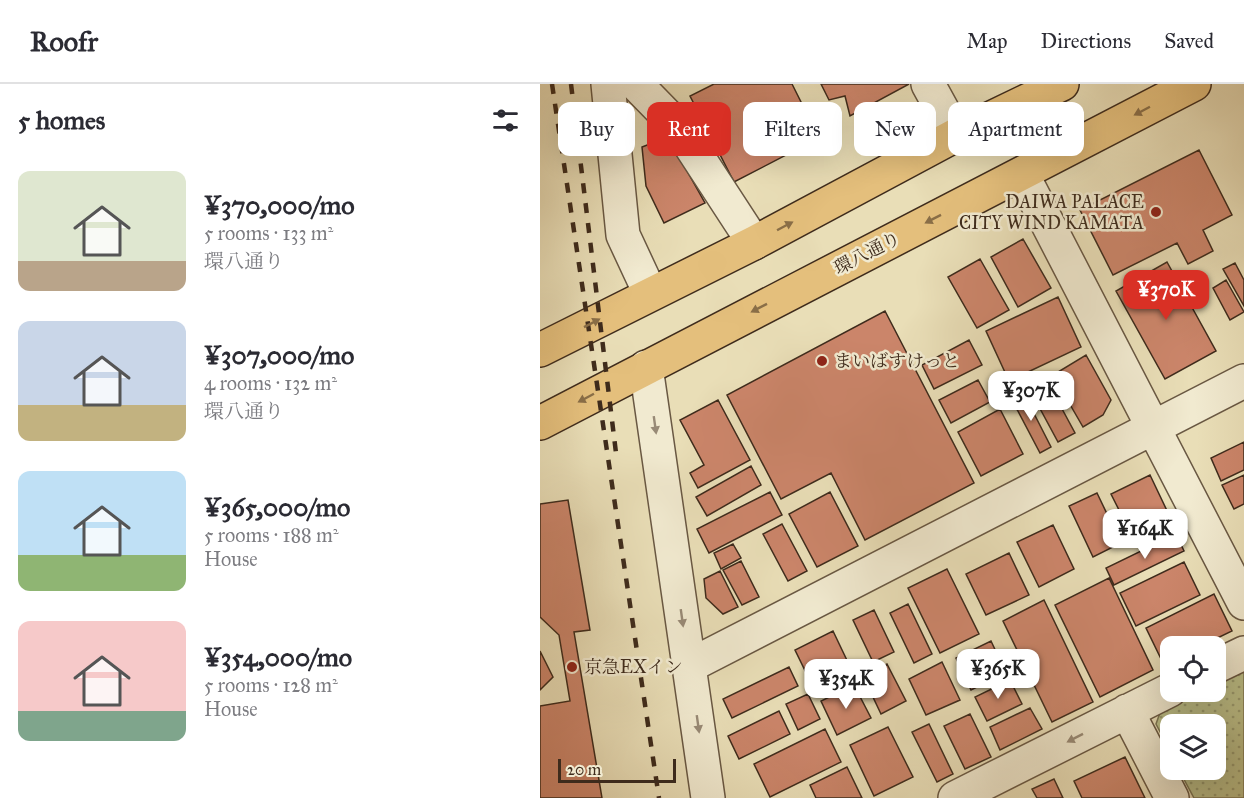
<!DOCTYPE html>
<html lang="en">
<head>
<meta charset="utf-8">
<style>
  body { margin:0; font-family:"IM FELL Great Primer","Noto Serif JP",serif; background:#f7f7f7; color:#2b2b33; height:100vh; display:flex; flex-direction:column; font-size:22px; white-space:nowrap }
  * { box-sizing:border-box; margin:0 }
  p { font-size:20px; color:#7c7c81 }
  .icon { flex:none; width:33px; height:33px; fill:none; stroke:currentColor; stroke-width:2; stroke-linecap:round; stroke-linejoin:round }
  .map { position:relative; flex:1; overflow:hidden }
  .panel { display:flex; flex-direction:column; background:#fff; width:540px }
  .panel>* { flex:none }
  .hud { position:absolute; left:18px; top:18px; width:570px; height:54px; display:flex; gap:12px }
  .buttons { position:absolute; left:620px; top:552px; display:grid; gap:12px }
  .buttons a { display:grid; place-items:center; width:66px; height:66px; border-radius:12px; background:#fff; box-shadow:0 6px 24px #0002; font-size:30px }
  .scale { position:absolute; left:18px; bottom:15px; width:118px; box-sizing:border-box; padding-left:6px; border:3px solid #3e2b1c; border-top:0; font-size:16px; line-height:21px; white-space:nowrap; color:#3e2b1c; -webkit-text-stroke:4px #f1ead0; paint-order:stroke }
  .price { position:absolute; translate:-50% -51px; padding:0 14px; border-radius:12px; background:#fff; color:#222; font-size:20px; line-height:39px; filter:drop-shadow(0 2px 3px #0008) }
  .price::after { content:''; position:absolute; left:50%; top:36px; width:18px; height:14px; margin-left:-9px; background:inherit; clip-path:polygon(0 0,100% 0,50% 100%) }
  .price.current { background:#d93025; color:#fff }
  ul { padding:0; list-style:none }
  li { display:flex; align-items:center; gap:18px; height:150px; padding:0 18px }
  li span { display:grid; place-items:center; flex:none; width:168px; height:120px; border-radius:12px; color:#555 }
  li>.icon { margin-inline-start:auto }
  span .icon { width:72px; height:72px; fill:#fffc; stroke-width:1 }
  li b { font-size:26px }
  h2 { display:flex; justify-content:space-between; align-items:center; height:72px; padding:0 18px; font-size:26px }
  .tag { padding:0 21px; border-radius:12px; background:#fff; box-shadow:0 6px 24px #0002; font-size:21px; line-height:54px }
  .tag.current { background:#d93025; color:#fff }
  header { display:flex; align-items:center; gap:36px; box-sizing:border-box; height:84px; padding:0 30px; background:#fff; border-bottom:2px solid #e1e1e2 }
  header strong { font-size:28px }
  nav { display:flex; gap:33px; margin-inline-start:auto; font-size:21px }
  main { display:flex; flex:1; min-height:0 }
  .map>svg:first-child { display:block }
  .park { fill:url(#park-dots); stroke:#7c7654; stroke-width:1.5 }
  .building { fill:#cb856a; stroke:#3e2b1c; stroke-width:1.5 }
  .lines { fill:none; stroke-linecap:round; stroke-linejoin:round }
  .minor-casing { stroke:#695843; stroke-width:36 }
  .primary-casing { stroke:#3e2b1c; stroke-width:36 }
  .minor { stroke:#f1ead0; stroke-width:33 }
  .primary { stroke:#e4bf7c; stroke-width:33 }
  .rail { stroke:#3e2b1c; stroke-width:4.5; stroke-dasharray:10 10; stroke-linecap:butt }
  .oneway { fill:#896e47 }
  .oneway2 { fill:#988a76 }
  .poi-dot { fill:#8f2418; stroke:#f1ead0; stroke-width:2 }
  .labels { text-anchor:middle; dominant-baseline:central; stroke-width:5; stroke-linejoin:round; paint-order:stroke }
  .poi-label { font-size:18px; fill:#3e2b1c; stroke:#f1ead0; text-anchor:start }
  .street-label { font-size:18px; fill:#3e2b1c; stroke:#f1ead0 }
</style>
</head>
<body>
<header>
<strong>Roofr</strong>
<nav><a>Map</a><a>Directions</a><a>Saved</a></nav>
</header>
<main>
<section class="panel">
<h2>5 homes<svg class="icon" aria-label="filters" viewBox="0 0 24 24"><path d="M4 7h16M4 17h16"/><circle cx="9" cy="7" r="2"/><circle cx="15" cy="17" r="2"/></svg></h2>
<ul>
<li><span style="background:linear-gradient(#dfe7d0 75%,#b9a48a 0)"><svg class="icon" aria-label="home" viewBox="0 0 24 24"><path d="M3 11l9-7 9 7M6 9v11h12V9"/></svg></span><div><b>¥370,000/mo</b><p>5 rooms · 133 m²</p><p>環八通り</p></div></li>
<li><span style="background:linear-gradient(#c9d6e8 70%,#c2b280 0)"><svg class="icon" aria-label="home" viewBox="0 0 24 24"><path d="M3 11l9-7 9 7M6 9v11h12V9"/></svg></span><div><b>¥307,000/mo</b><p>4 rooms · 132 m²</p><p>環八通り</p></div></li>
<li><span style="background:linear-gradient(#bfe0f5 70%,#8fb573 0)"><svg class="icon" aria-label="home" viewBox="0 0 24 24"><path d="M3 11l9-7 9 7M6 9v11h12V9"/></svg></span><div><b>¥365,000/mo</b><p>5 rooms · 188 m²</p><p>House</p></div></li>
<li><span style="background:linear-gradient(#f6c9c9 75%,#7fa58c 0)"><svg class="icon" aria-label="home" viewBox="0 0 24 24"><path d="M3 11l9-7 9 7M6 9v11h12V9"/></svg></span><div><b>¥354,000/mo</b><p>5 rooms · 128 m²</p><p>House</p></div></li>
</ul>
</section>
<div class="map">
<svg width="704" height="714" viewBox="0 0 704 714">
  <defs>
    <pattern id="park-dots" width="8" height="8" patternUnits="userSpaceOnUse" patternTransform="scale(1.5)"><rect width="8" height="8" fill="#bbc08b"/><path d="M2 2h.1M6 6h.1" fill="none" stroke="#999c71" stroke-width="1.8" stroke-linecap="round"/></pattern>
  </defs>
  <rect width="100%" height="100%" fill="#e9deb7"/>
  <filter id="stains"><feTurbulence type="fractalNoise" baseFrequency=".00333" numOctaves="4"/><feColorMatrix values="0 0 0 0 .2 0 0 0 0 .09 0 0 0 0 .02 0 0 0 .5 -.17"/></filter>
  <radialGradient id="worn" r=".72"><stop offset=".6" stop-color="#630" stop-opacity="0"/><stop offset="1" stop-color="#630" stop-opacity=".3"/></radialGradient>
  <path class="park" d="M704 584V714H654L639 686H675V640H630V667L616 640 621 626 658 608H675V599Z"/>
  <path class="building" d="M174 0H252L279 54 194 98 150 12Z
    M281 0H369L310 32 305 12 289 16Z
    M128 53 165 119 124 139 106 102 102 63Z
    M659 66 692 131 663 146 673 167 648 180 637 159 573 191 540 126Z
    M483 155 511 204 478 223 451 173Z
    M440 175 469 226 437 244 408 193Z
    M627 178 676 267 625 295 576 207Z
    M695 179 704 196V222L683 185Z
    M686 196 704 228 690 236 673 204Z
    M518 213 541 263 469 297 446 247Z
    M345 227 434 399 325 456 291 389 241 415 187 311Z
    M429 256 442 281 394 305 382 281Z
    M546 271 571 316 563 331 543 343 513 291Z
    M438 296 450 318 411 339 399 316Z
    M507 297 535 349 518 358 490 306Z
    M483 308 511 363 500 369 471 314Z
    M178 316 210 376 158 404 150 389 164 381 140 336Z
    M460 325 483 370 441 392 418 348Z
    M704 358V386L681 397 671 374Z
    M211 382 221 401 167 432 156 413Z
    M610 391 630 433 592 452 571 410Z
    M704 391V420L694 425 682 401Z
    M230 408 242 431 169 469 157 445Z
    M290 408 318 462 277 483 249 430Z
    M557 409 581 459 553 473 529 422Z
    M28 416 50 546 34 548 62 714H0V622L30 617 19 551 0 533V420Z
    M242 440 267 487 248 497 223 450Z
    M513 441 534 485 499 503 477 458Z
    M636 450 644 467 574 501 566 484Z
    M193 460 201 474 181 485 174 469Z
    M469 469 489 511 446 531 426 490Z
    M201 477 219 513 202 521 183 486Z
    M644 478 660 511 596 542 580 509Z
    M407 485 439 550 400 569 368 504Z
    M180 487 198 523 183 530 166 514 164 495Z
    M569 494 613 586 560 613 515 521Z
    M674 510 692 547 661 562H630V578L624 581 606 544Z
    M504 516 553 618 512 638 463 537Z
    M368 520 392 570 374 579 350 529Z
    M334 526 354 568 333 578 313 536Z
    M293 547 313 589 275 607 255 566Z
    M451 557 466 589 431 606 416 574Z
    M0 567 13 593 0 606Z
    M402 578 420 616 386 631 369 595Z
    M347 580 366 617 341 630 323 592Z
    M249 583 258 602 192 634 183 615Z
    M470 596 482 620 447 637 435 613Z
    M314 601 331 634 297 651 281 617Z
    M268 610 280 635 258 646 246 620Z
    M490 624 502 645 460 666 450 643Z
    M239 627 250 650 199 675 188 652Z
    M430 630 451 673 425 685 404 642Z
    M389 640 413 690 397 698 372 648Z
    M348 643 373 693 334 712 310 661Z
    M285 645 301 678 230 713 214 680Z
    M585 673 605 714H542L534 697Z
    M307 683 322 714H276L270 701Z
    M514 695 523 714H497L492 705Z"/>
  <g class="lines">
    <defs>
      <path id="minor" d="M68 0 83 151 110 209
        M96 0 139 44 214 159
        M388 0 416 51
        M482 90 704 519
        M106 283 168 714
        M149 582 704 297
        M675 583 704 569
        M587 627 632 714
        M415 714 630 606"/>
      <path id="primary" d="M0 266 214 159 416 51 522 0
        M0 339 654 0"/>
    </defs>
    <use href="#minor" class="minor-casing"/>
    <use href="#primary" class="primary-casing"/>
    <use href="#minor" class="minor"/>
    <use href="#primary" class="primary"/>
    <path class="rail" d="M12 0 119 714
      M31 0 76 369"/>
  </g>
  <defs><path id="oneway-solid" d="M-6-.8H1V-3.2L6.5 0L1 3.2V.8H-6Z" transform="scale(1.5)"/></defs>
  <g class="oneway">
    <use href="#oneway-solid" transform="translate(602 27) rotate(152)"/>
    <use href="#oneway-solid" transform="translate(393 135) rotate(153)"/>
    <use href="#oneway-solid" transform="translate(245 142) rotate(-28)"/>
    <use href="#oneway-solid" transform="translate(219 224) rotate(153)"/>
    <use href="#oneway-solid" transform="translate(52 239) rotate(-27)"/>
    <use href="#oneway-solid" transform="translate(46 314) rotate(152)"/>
  </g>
  <g class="oneway2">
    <use href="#oneway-solid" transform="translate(115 341) rotate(82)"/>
    <use href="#oneway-solid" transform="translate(142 534) rotate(82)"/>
    <use href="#oneway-solid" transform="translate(158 640) rotate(82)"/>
    <use href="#oneway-solid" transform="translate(535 654) rotate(153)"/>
  </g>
  <g class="poi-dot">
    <circle cx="616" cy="128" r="6"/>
    <circle cx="282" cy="277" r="6"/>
    <circle cx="32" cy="583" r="6"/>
  </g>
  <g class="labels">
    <g class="poi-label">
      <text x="604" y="118" text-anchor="end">DAIWA PALACE<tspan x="604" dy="21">CITY WIND KAMATA</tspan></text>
      <text x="294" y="277">まいばすけっと</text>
      <text x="44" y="583">京急EXイン</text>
    </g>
    <g class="street-label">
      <text transform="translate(327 169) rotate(-27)">環八通り</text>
    </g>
  </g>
  <rect width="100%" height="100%" filter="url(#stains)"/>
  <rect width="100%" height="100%" fill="url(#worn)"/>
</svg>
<div class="buttons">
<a><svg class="icon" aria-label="locate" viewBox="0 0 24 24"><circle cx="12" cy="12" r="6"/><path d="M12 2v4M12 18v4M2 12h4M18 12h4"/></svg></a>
<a><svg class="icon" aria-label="layers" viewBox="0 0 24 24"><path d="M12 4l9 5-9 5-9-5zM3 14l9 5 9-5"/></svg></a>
</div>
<div class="scale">20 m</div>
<b class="price current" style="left:626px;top:237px">¥370K</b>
<b class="price" style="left:491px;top:338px">¥307K</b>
<b class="price" style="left:605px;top:476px">¥164K</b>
<b class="price" style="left:458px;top:616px">¥365K</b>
<b class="price" style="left:306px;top:626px">¥354K</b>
<div class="hud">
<a class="tag">Buy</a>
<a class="tag current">Rent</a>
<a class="tag">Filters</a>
<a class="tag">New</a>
<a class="tag">Apartment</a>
</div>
</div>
</main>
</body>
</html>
